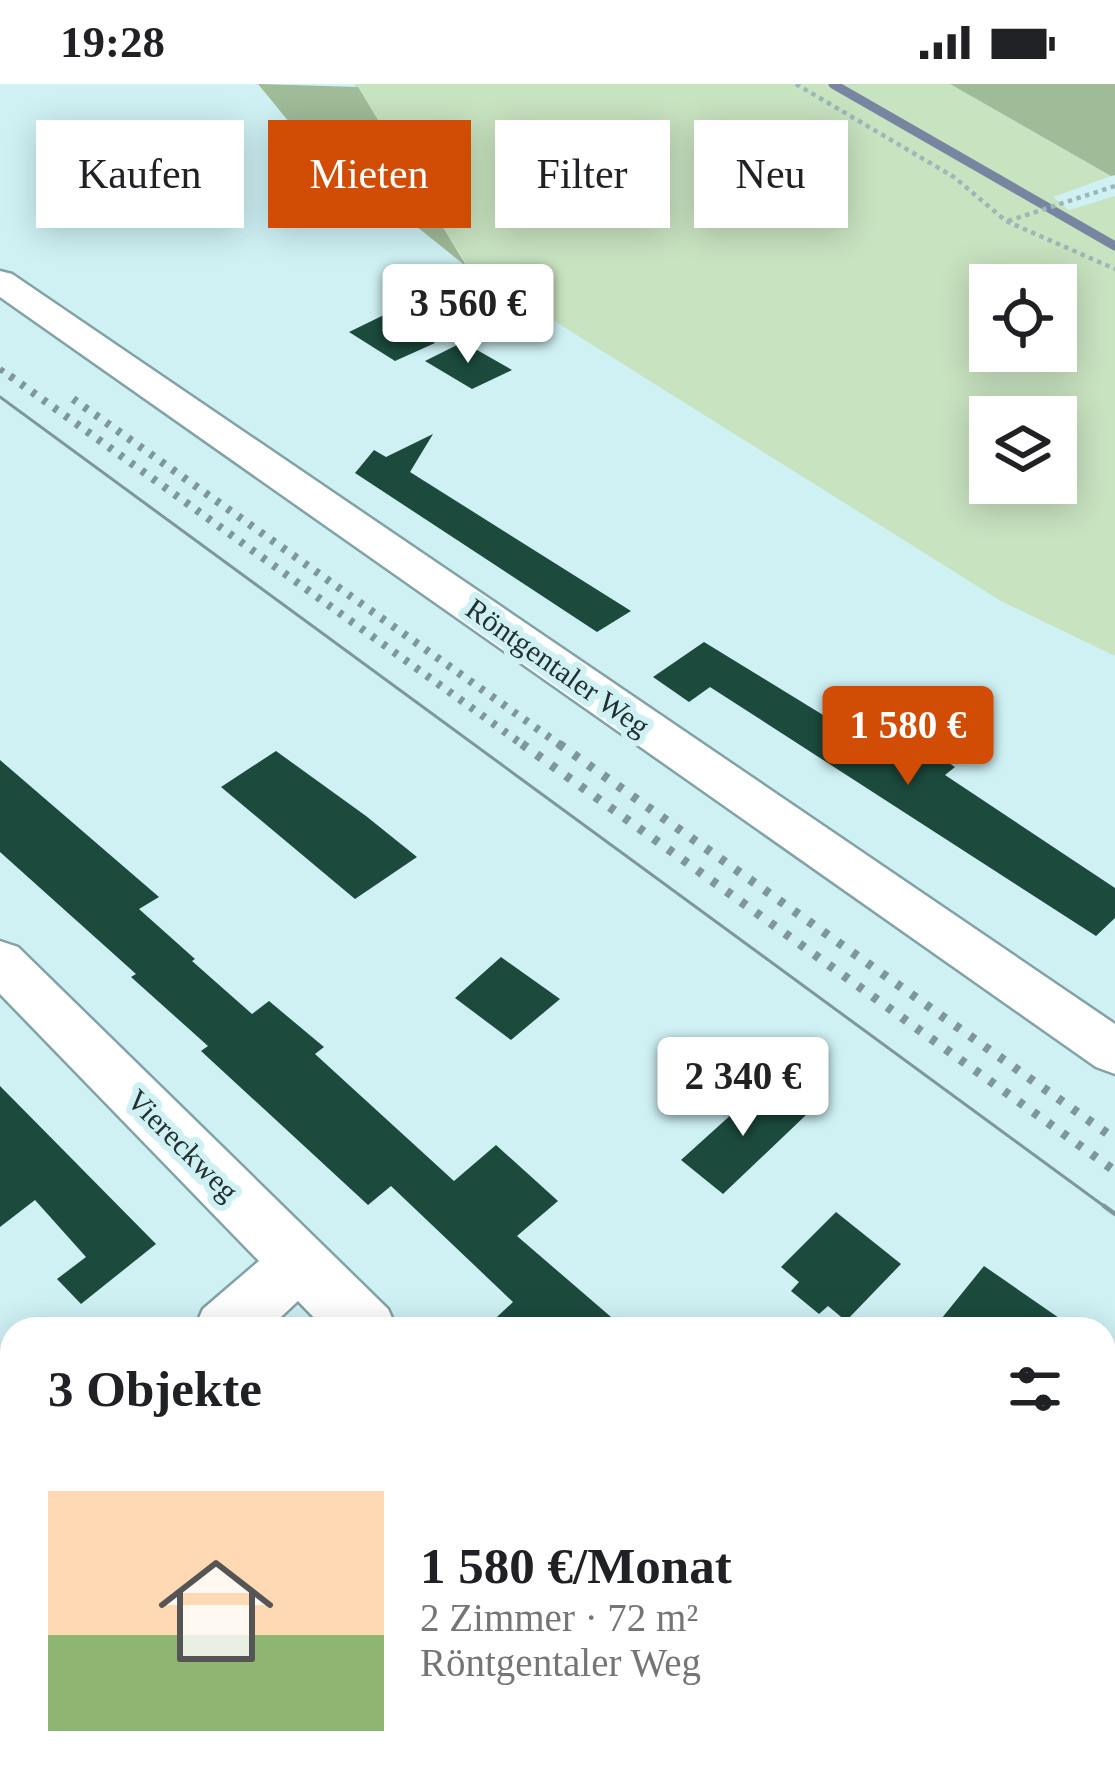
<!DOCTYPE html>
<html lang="de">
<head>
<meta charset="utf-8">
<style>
  body { margin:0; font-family:"Times New Roman",serif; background:#f2f2f2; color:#202124; height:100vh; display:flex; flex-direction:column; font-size:45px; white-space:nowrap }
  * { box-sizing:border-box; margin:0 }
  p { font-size:39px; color:#757577 }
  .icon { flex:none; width:66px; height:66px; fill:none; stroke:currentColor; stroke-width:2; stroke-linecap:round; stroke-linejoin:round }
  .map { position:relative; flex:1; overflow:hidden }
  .side { position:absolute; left:0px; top:1233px; width:1116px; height:471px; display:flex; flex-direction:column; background:#fff; border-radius:36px 36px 0 0; box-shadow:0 6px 30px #0003 }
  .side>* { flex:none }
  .banner { position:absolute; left:36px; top:36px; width:1044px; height:108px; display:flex; gap:24px }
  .controls { position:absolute; left:969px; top:180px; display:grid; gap:24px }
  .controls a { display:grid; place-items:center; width:108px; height:108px; border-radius:0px; background:#fff; box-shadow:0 6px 30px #0003; font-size:60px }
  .price { position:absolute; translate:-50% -102px; padding:0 27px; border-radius:12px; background:#fff; color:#222; font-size:39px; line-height:78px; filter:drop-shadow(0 3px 6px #0008) }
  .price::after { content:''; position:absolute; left:50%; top:72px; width:36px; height:27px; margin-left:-18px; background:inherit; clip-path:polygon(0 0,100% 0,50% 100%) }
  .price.on { background:#d14c04; color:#fff }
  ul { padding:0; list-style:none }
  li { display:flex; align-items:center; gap:36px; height:300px; padding:0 48px }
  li+li { border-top:3px solid #e0e0e0 }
  li span { display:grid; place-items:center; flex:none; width:336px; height:240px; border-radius:0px; color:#555 }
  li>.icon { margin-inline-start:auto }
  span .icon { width:144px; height:144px; fill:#fffc; stroke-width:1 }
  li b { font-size:51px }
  h2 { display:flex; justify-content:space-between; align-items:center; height:144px; padding:0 48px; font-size:51px }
  .pill { padding:0 42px; border-radius:0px; background:#fff; box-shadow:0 6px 30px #0003; font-size:42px; line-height:108px }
  .pill.on { background:#d14c04; color:#fff }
  .status { display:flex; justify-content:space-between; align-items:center; height:84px; padding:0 60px; background:#fff; direction:ltr }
  .status svg { height:33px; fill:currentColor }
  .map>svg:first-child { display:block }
  .green { fill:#c8e3c0; fill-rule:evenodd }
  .forest { fill:#a0bb98 }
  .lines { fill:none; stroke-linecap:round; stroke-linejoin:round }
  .stream { stroke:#7885a0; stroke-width:9 }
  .building { fill:#1c4b3e }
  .street-casing { stroke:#83a2a6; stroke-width:5 }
  .path { stroke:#9bb7b9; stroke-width:4.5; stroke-dasharray:4.5 4.5; stroke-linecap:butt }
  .street { fill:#fff; fill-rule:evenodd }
  .tram-far1 { stroke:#7f9799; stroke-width:3 }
  .tram { stroke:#7f9799; stroke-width:4.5 }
  .rail-far2 { stroke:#7f9799; stroke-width:6; stroke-dasharray:4.5 8; stroke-linecap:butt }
  .rail-far1 { stroke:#7f9799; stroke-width:8; stroke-dasharray:4.5 9; stroke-linecap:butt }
  .rail { stroke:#7f9799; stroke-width:9; stroke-dasharray:6 12; stroke-linecap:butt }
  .labels { text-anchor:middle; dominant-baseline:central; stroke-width:12; stroke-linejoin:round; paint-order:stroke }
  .street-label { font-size:30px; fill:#233031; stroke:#cff1f4 }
</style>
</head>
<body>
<div class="status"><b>19:28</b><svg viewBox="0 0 49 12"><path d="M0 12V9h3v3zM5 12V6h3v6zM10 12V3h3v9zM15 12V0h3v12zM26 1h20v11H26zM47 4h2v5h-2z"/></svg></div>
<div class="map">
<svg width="1115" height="1703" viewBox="0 0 1115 1703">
  <rect width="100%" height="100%" fill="#cff1f4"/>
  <path class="green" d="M354 0H950L1111 92 1053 113 1069 126 1115 112V572L1001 517 468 183ZM990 201H1056V267H990ZM990 333H1056V399H990Z"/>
  <path class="forest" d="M258 0 358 3 467 183 294 44Z
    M950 0H1115V91L1111 92Z"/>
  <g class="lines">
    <path class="stream" d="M833 0 1115 162"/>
  </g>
  <path class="building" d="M386 230 435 259 395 277 349 248Z
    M463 258 512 286 472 305 425 277Z
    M433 350 410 388 631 527 597 548 355 389 374 366 386 373Z
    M704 558 885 669 908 652 955 683 945 691 1115 804V834L1096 852 710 603 689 618 653 593Z
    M276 667 366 732 417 773 355 815 221 703Z
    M0 676 159 813 139 825 195 875 192 877 252 930 269 917 324 963 315 970 454 1097 496 1061 558 1117 517 1152 625 1245H484L513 1218 391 1102 368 1121 201 967 208 962 131 893 136 890 0 768Z
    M501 873 560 915 511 956 455 914Z
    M765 1000 806 1031 723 1110 681 1076Z
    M0 1002 156 1160 81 1220 57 1195 86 1173 35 1116 0 1143Z
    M836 1128 901 1180 846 1237 828 1222 819 1230 791 1207 799 1198 781 1183Z
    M984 1182 1075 1245H933Z"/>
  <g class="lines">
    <defs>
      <path id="street" d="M0 187 12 190 1115 940V990L1096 983 0 213Z
        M0 857 18 863 388 1225 397 1245H325L298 1217 268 1245H194L203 1225 259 1177 0 910Z
        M12 1402V1474L0 1479V1407Z
        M798 1692H878L882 1703H802Z"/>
    </defs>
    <use href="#street" class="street-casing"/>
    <path class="path" d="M796 0 954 93 1006 137 1115 185
      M1008 137 1115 102"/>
    <use href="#street" class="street"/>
    <path class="tram-far1" d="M0 313 1108 1125"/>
    <path class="tram" d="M1104 1122 1115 1130"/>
    <path class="rail-far2" d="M0 285 14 295"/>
    <path class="rail-far1" d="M10 292 526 663
      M73 315 563 663"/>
    <path class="rail" d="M522 660 1115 1087
      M559 660 1115 1055"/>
  </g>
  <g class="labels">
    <g class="street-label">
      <text transform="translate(558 583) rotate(35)">Röntgentaler Weg</text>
      <text transform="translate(183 1061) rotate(45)">Viereckweg</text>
    </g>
  </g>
</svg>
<div class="controls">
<a><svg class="icon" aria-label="locate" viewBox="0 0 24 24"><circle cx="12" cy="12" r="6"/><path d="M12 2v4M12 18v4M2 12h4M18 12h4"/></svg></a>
<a><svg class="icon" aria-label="layers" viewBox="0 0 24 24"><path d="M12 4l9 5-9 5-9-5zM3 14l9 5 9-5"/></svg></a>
</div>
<b class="price" style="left:468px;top:282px">3 560 €</b>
<b class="price on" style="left:908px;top:704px">1 580 €</b>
<b class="price" style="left:743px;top:1055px">2 340 €</b>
<div class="banner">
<a class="pill">Kaufen</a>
<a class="pill on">Mieten</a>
<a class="pill">Filter</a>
<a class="pill">Neu</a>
</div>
<section class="side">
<h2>3 Objekte<svg class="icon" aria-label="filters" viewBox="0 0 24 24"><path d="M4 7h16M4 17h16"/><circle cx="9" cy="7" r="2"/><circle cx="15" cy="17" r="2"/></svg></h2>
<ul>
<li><span style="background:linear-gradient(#ffd9b3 60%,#8fb573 0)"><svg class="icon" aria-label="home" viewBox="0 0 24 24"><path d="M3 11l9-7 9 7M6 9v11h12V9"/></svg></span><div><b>1 580 €/Monat</b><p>2 Zimmer · 72 m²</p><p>Röntgentaler Weg</p></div></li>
</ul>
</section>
</div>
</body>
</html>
